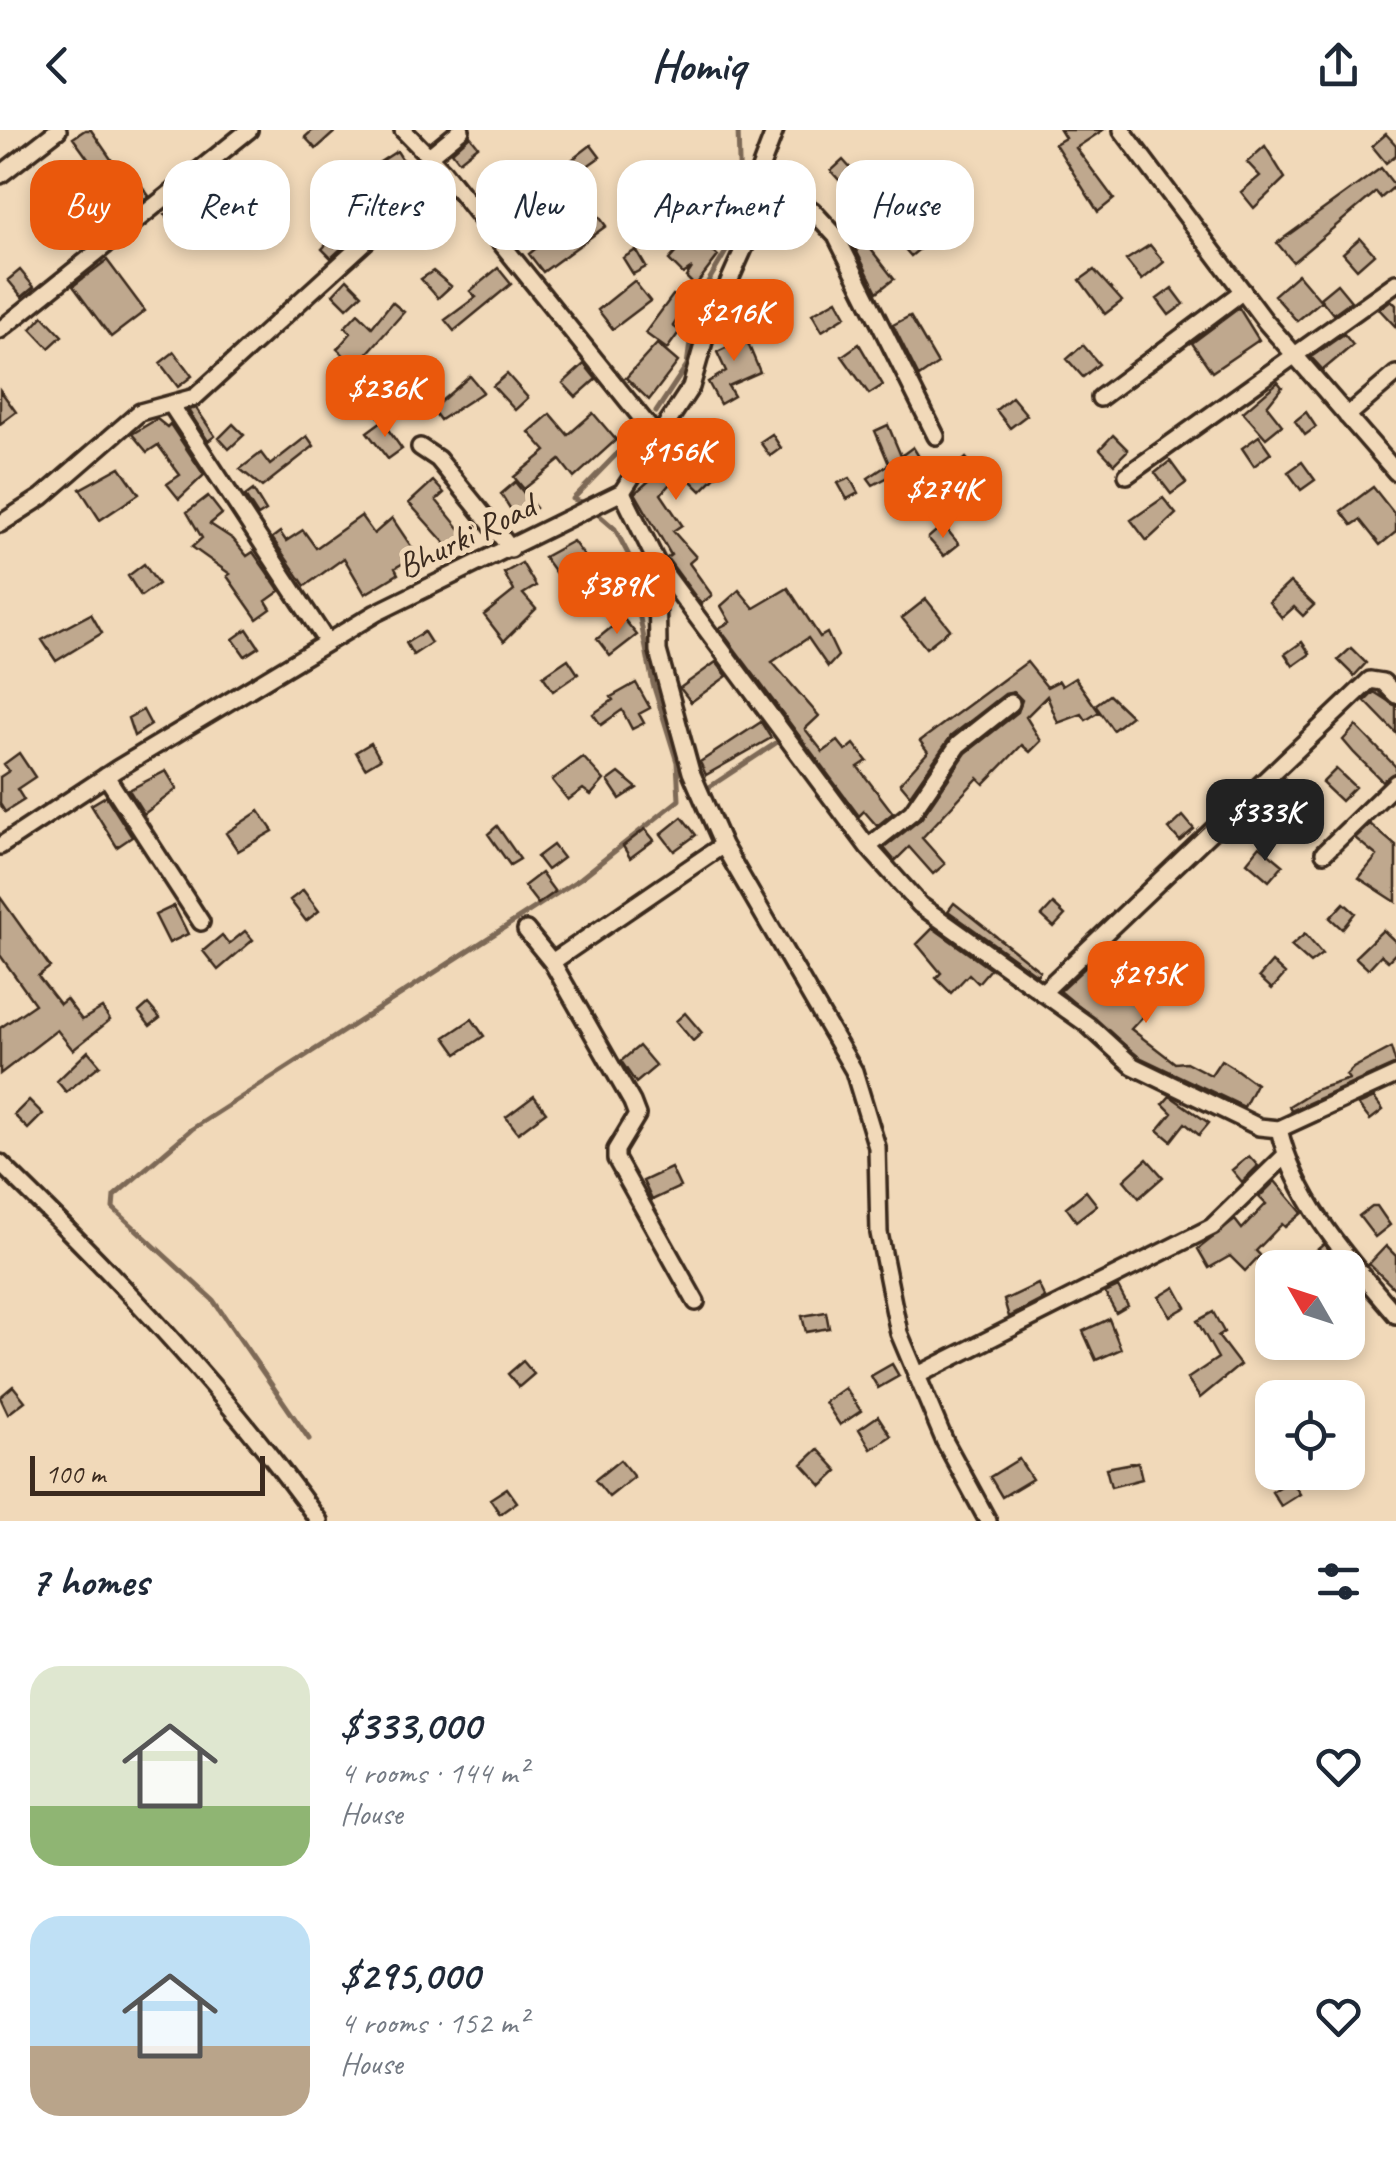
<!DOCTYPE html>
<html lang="en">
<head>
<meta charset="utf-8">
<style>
  body { margin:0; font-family:Caveat,sans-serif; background:#f2f2f3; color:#1f2937; height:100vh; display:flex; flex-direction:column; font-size:38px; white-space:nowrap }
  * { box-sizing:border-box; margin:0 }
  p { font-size:32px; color:#747a83 }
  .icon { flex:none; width:55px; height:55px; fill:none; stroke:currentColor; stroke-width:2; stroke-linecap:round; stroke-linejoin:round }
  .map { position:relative; height:1391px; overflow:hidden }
  .details { display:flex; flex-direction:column; background:#fff; flex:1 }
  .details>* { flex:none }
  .guide { position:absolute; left:30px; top:30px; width:1338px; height:90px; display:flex; gap:20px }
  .needle { width:65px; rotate:309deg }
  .buttons { position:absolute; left:1255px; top:1120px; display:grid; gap:20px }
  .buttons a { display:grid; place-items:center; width:110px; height:110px; border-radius:20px; background:#fff; box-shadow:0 5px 15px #0003; font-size:50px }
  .scale { position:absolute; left:30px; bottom:25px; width:235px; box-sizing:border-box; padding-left:10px; border:5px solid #3b2a1e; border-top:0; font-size:28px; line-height:35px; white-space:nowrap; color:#3b2a1e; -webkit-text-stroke:8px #f1d9b9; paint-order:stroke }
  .price { position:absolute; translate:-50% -85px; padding:0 22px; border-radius:20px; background:#ea580c; color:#fff; font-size:32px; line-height:65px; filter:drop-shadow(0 2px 5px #0008) }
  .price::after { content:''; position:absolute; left:50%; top:60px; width:30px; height:22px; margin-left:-15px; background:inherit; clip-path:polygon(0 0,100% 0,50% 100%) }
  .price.on { background:#222; color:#fff }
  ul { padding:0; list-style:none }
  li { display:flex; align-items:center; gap:30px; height:250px; padding:0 30px }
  li span { display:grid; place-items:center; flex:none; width:280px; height:200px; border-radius:30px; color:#555 }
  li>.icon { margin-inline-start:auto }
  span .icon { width:120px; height:120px; fill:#fffc; stroke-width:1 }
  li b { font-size:42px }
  h2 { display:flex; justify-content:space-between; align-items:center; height:120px; padding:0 30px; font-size:42px }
  .chip { padding:0 35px; border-radius:30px; background:#fff; box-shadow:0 5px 15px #0003; font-size:35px; line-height:90px }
  .chip.on { background:#ea580c; color:#fff }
  header { display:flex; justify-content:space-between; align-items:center; height:130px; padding:0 30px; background:#fff; font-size:45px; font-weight:600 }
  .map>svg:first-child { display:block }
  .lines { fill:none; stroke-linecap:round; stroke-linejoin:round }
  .stream { stroke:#7d6956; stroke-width:5 }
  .building { fill:#bfa88e; stroke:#3b2a1e; stroke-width:2.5 }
  .street-casing { stroke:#3b2a1e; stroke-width:22 }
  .street { stroke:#f1d9b9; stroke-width:15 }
  .labels { text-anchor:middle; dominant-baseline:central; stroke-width:10; stroke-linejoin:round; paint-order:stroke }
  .street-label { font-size:35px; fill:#3b2a1e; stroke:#f1d9b9 }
</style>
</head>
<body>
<header><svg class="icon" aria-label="back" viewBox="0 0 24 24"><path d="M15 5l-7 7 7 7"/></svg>Homiq<svg class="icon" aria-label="share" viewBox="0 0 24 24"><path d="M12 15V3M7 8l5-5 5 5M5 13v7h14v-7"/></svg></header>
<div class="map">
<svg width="1396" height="1391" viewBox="0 0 1396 1391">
  <rect width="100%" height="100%" fill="#f1d9b9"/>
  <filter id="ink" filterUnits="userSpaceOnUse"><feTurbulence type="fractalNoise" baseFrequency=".01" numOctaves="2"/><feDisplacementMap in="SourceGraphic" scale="20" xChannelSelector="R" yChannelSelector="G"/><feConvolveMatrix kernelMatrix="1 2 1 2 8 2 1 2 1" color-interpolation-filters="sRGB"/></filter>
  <g filter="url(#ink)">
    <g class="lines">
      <path class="stream" d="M705 157 741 96 738 0
        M656 282 687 235 691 205
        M705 660 779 611
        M309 1309 213 1170 113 1078 114 1066 192 999 581 748 679 670 677 632 653 554 640 488 637 441 615 399 585 373 573 369 643 297"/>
    </g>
    <path class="building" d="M85 0H91L115 35 91 51 83 39 91 33 73 8Z
      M313 0H337L316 19 305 7Z
      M1060 0H1103L1076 18 1114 69 1098 82 1055 14 1065 8Z
      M1386 4 1396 15V25L1386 33 1372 16Z
      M470 6 478 16 459 31 452 22Z
      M591 15 600 27 503 96 484 64 507 47 521 65H526Z
      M1265 16 1285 48 1254 78 1241 62 1260 46 1247 32Z
      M397 21 407 37 398 44 411 54 373 89 354 72 383 44 377 34Z
      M843 30 860 49 848 60 831 41Z
      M1381 38 1395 56 1381 68 1376 62 1293 132 1277 113Z
      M134 45 149 66 138 75 122 54Z
      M773 52 785 64 765 72 764 61Z
      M662 59 674 79 636 97 626 81Z
      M877 65 923 116 911 126 884 95 866 113 894 149 877 162 849 106 871 89 866 75Z
      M329 73 356 105 331 128 322 119 337 103 319 84Z
      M179 74 194 95 179 105 165 85Z
      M595 81 606 96 543 142 529 124 556 102 561 108Z
      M796 84 812 100 798 111 780 91Z
      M84 85 99 99 86 112 72 98Z
      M694 102 718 126 695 156 686 147 692 138 683 144 669 130Z
      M1360 108 1374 124 1357 139 1343 123Z
      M1150 115 1164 132 1142 150 1126 130Z
      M636 120 646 137 633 144 623 128Z
      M107 130 145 181 111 207 73 156Z
      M498 138 511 154 454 201 445 190 476 167 470 161Z
      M20 140 34 157 22 167 8 150Z
      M1094 140 1122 171 1105 184 1080 150Z
      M433 141 451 156 438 168 421 149Z
      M1298 144 1321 171 1297 191 1274 165Z
      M347 149 362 164 347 178 333 164Z
      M634 151 650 171 613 199 598 180Z
      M1337 154 1351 171 1333 184 1320 168Z
      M1172 158 1184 174 1169 185 1157 169Z
      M673 165 689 172 673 196 680 201 667 219 645 203Z
      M837 170 846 186 822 201 812 184Z
      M1391 170 1396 175V197L1379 179Z
      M392 172 404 182 356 236 337 219 351 203 345 197 358 183 372 197Z
      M1239 178 1259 210 1212 242 1192 213Z
      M43 186 62 206 49 218 31 199Z
      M910 186 938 234 919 247 893 195Z
      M739 192 760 242 728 256 734 266 720 274 708 252 726 241 717 222 732 215 726 201Z
      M1344 204 1353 215 1323 240 1311 227Z
      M657 214 678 232 649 270 626 248Z
      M859 214 883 255 869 264 842 226Z
      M1083 215 1099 234 1083 247 1067 229Z
      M174 222 192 246 178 257 160 233Z
      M584 234 596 249 576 267 563 253Z
      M507 244 528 268 515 280 493 256Z
      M470 246 483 262 440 290 432 279Z
      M1278 252 1282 257 1267 276 1282 295 1266 308 1243 282Z
      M376 253 394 276 380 288 361 264Z
      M0 260 16 282 0 294Z
      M1012 267 1027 285 1010 298 996 280Z
      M196 278 215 306 208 311 188 280Z
      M1306 282 1316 297 1305 305 1295 291Z
      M593 283 616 310 574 348 560 330 524 359 514 347 546 321 529 302 550 284 568 305Z
      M157 289 167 297 170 294 204 345 179 369 167 354 180 345 158 315 147 322 132 304Z
      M382 291 402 319 388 329 367 302Z
      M233 294 244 305 229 319 219 308Z
      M888 295 901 326 913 317 921 330 873 355 868 348 889 334 875 301Z
      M679 299 719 343 701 361 681 341 661 364 682 395 673 401 696 427 689 433 712 465 701 474 667 428 671 425 635 363 649 351 645 347Z
      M772 304 781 318 770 326 760 312Z
      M1113 305 1128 320 1114 334 1100 319Z
      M307 306 314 316 262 357 240 339 261 323 270 335Z
      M1259 306 1271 323 1254 336 1242 318Z
      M966 328 980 344 958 364 944 348Z
      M1170 331 1186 353 1171 364 1155 343Z
      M1302 332 1315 350 1301 360 1288 342Z
      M120 337 139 364 100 390 80 359Z
      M850 348 858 363 847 369 838 353Z
      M433 351 444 363 436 370 468 409 453 422 409 373Z
      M515 352 536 378 518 391 501 364Z
      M1373 357 1396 386V402L1380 415 1360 390 1352 395 1341 381Z
      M253 360 266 381 258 386 245 366Z
      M208 366 222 384 210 394 233 409 247 426 253 422 280 461 266 471 271 479 257 489 227 446 230 444 192 417 202 408 187 382Z
      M1163 368 1176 384 1147 411 1131 390Z
      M361 386 374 404 392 388 417 425 395 438 398 444 365 464 344 428 305 456 272 408 280 402 286 411 303 400 316 418Z
      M943 395 959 414 944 426 928 408Z
      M573 411 588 431 576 440 585 452 570 463 544 427Z
      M522 433 536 456 523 464 536 479 504 511 484 485 514 461 504 443Z
      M144 434 158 454 141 466 128 446Z
      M1290 452 1314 475 1303 486 1294 477 1282 488 1269 472Z
      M788 458 820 507 827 503 838 526 828 537 808 508 772 532 819 586 805 599 823 622 838 611 846 621 854 614 867 631 858 637 893 683 877 696 864 681 859 686 719 498 730 492 721 476 739 460 754 478Z
      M926 469 950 499 926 518 902 488Z
      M91 484 102 503 56 531 42 510Z
      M623 488 637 505 610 526 597 509Z
      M247 499 259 517 245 526 233 509Z
      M424 502 431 513 413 525 406 513Z
      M1302 512 1310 524 1293 536 1285 524Z
      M1351 518 1366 533 1354 546 1338 530Z
      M568 529 578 544 553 561 543 546Z
      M716 532 727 546 691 572 680 558Z
      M1027 532 1047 557 1059 551 1062 556 1075 548 1099 582 1086 590 1082 584 1058 593 1047 566 1026 587 1041 611 1030 622 1022 615 984 654 978 648 922 708 945 734 933 744 909 717 895 731 884 718 921 689 966 623 1018 582 1022 570 1014 562 1005 564 951 606 910 665 900 653 928 622 920 611Z
      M636 553 650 578 639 584 644 593 632 599 622 580 601 595 593 584 613 570 611 567Z
      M1374 562 1396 576V603L1365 571Z
      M1109 565 1131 586 1113 600 1095 575Z
      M143 580 151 595 134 606 128 588Z
      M761 592 771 608 706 645 700 632Z
      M1356 596 1396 637V642L1382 651 1354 623 1343 610Z
      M371 613 380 629 365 638 356 622Z
      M19 623 35 647 17 659 24 670 5 682 0 674V647L9 641 4 634Z
      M583 627 604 650 591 665 583 659 568 670 552 650Z
      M1336 639 1355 657 1341 671 1322 653Z
      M166 641 177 659 144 684 129 660Z
      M619 643 637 658 620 669 608 651Z
      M1284 648 1303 665 1290 680 1270 661Z
      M106 666 132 707 117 717 91 675Z
      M259 681 273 701 238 721 226 703Z
      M1183 686 1194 699 1180 711 1169 699Z
      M682 687 696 705 674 721 661 704Z
      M1370 694 1396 716V772L1359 748 1377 726 1355 708Z
      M497 696 520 729 510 735 488 704Z
      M645 699 654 710 630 728 623 716Z
      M553 715 563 728 547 740 537 727Z
      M1260 716 1283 735 1269 751 1247 732Z
      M541 743 555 762 538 774 524 756Z
      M303 760 319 781 306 791 290 770Z
      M0 767 50 837 38 846 60 874 66 869 82 890 102 878 110 890 73 920 57 900 0 944V898L35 874 0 825Z
      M954 773 1040 841 1037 845 948 781Z
      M1344 773 1355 783 1342 799 1330 788Z
      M1053 774 1065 785 1054 797 1042 786Z
      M174 776 188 804 169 813 155 785Z
      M933 798 990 839 978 853 969 844 951 863 936 848 941 843 917 814Z
      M1383 800 1396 812V823L1388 831 1381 825 1368 839 1355 827Z
      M245 801 253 810 218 840 203 821 222 805 229 814Z
      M1305 804 1322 824 1310 833 1291 816Z
      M1092 831 1127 858 1133 849 1142 856 1157 837 1175 852 1131 899 1175 933 1186 932 1211 945 1221 930 1234 938 1256 954 1244 977 1139 927 1060 861Z
      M1272 832 1285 844 1272 859 1259 847Z
      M148 874 160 888 150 896 139 882Z
      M685 883 702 903 693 911 676 891Z
      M472 889 484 906 457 924 445 907Z
      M639 916 656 936 636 953 621 931Z
      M1391 918 1396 934 1291 981 1289 976 1315 960 1349 949 1346 945 1353 938Z
      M88 921 100 935 66 962 57 951Z
      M534 966 546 982 518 1003 506 987Z
      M1170 966 1209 993 1199 1005 1185 993 1171 1011 1158 1000 1172 983 1163 974Z
      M1374 968 1383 980 1370 990 1358 975Z
      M29 970 43 984 28 999 14 985Z
      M1249 1026 1258 1036 1242 1052 1232 1040Z
      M1147 1029 1163 1047 1139 1068 1124 1050Z
      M671 1038 680 1057 652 1070 643 1051Z
      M1275 1051 1302 1083 1285 1097 1282 1094 1256 1121 1260 1125 1245 1141 1230 1126 1209 1138 1198 1119 1235 1090 1242 1099 1266 1074 1259 1067Z
      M1086 1061 1097 1075 1076 1091 1066 1077Z
      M1372 1076H1377L1390 1095 1375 1107 1359 1086Z
      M1324 1114 1335 1130 1325 1138H1295Z
      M1386 1116 1396 1126V1160L1369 1134Z
      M1348 1147 1361 1162 1348 1177Z
      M1038 1154 1045 1168 1009 1187 1004 1170Z
      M1118 1157 1128 1176 1116 1183 1105 1163Z
      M1175 1157 1186 1177 1170 1186 1159 1167Z
      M826 1182 829 1198 806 1202 802 1186Z
      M1213 1182 1224 1202 1218 1206 1240 1235 1200 1268 1187 1249 1218 1228 1197 1191Z
      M1109 1189 1121 1219 1096 1230 1083 1201Z
      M523 1231 534 1244 519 1257 508 1244Z
      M892 1234 899 1246 878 1258 871 1246Z
      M13 1256 25 1271 8 1284 0 1267Z
      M845 1258 861 1281 840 1295 825 1272Z
      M878 1286 891 1306 871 1319 859 1299Z
      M818 1319 838 1341 822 1356 802 1334Z
      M1019 1329 1032 1349 1002 1367 990 1347Z
      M620 1330 634 1347 609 1367 595 1350Z
      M1138 1332 1142 1349 1111 1357 1106 1338Z
      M1291 1350 1300 1364 1281 1376 1272 1362Z
      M507 1358 517 1372 500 1384 490 1369Z"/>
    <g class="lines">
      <defs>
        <path id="street" d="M403 0 443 41 657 307
          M1122 0 1265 191 1396 342
          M428 27 461 0
          M0 45 58 0
          M749 91 796 72 812 80 836 106 936 306
          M0 200 249 0
          M1100 268 1243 161
          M172 276 327 512
          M1347 286 1396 244
          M420 317 438 329 511 419
          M1127 345 1396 153
          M622 362 657 433 868 717 920 775 1088 895 1133 936 1259 997 1279 999 1396 945
          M0 394 42 367 140 282 195 267 443 41
          M657 433 658 521 691 642 723 715 854 941 877 1017 879 1103 899 1203 945 1312 988 1391
          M106 646 201 792
          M0 716 117 639 376 483 622 362 691 257 707 201 745 116 752 60 775 0
          M868 717 912 682 958 615 1011 573
          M1324 723 1396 653
          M526 800 552 832 632 972 637 985 616 1020V1029L696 1172
          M552 832 723 715
          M1042 863 1370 550 1383 552 1396 565
          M1279 999C1296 1072 1348 1129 1396 1185
          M0 1033C114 1144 226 1261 319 1391
          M916 1246 1212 1097 1285 1026"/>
      </defs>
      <use href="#street" class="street-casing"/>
      <use href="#street" class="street"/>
    </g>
  </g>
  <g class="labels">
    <g class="street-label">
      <text transform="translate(466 406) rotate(-26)">Bhurki Road</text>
    </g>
  </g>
</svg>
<div class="buttons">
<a><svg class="needle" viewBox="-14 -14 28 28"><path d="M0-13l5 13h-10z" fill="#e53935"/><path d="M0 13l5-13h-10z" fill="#747a83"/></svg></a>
<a><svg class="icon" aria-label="locate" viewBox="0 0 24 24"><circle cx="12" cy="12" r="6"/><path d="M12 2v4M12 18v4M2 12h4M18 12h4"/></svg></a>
</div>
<div class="scale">100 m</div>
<b class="price" style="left:734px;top:234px">$216K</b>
<b class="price" style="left:385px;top:310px">$236K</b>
<b class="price" style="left:676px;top:373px">$156K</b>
<b class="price" style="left:943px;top:411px">$274K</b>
<b class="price" style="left:617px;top:507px">$389K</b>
<b class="price on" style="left:1265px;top:734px">$333K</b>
<b class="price" style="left:1146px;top:896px">$295K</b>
<div class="guide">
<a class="chip on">Buy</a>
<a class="chip">Rent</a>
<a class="chip">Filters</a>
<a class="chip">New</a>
<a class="chip">Apartment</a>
<a class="chip">House</a>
</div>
</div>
<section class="details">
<h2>7 homes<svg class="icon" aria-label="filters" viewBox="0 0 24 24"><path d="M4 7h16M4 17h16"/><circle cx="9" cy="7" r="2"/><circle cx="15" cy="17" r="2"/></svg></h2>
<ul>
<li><span style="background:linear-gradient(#dfe7d0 70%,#8fb573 0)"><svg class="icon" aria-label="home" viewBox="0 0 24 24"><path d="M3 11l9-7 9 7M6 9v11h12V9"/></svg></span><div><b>$333,000</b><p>4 rooms · 144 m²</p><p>House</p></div><svg class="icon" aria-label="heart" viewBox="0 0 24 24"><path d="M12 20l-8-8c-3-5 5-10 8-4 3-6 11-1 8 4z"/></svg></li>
<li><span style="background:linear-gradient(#bfe0f5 65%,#b9a48a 0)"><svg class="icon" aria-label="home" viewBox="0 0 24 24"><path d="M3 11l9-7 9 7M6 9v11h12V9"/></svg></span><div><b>$295,000</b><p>4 rooms · 152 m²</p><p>House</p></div><svg class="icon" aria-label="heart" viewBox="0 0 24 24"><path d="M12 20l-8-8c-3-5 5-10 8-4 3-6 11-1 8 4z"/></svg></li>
</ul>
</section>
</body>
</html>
